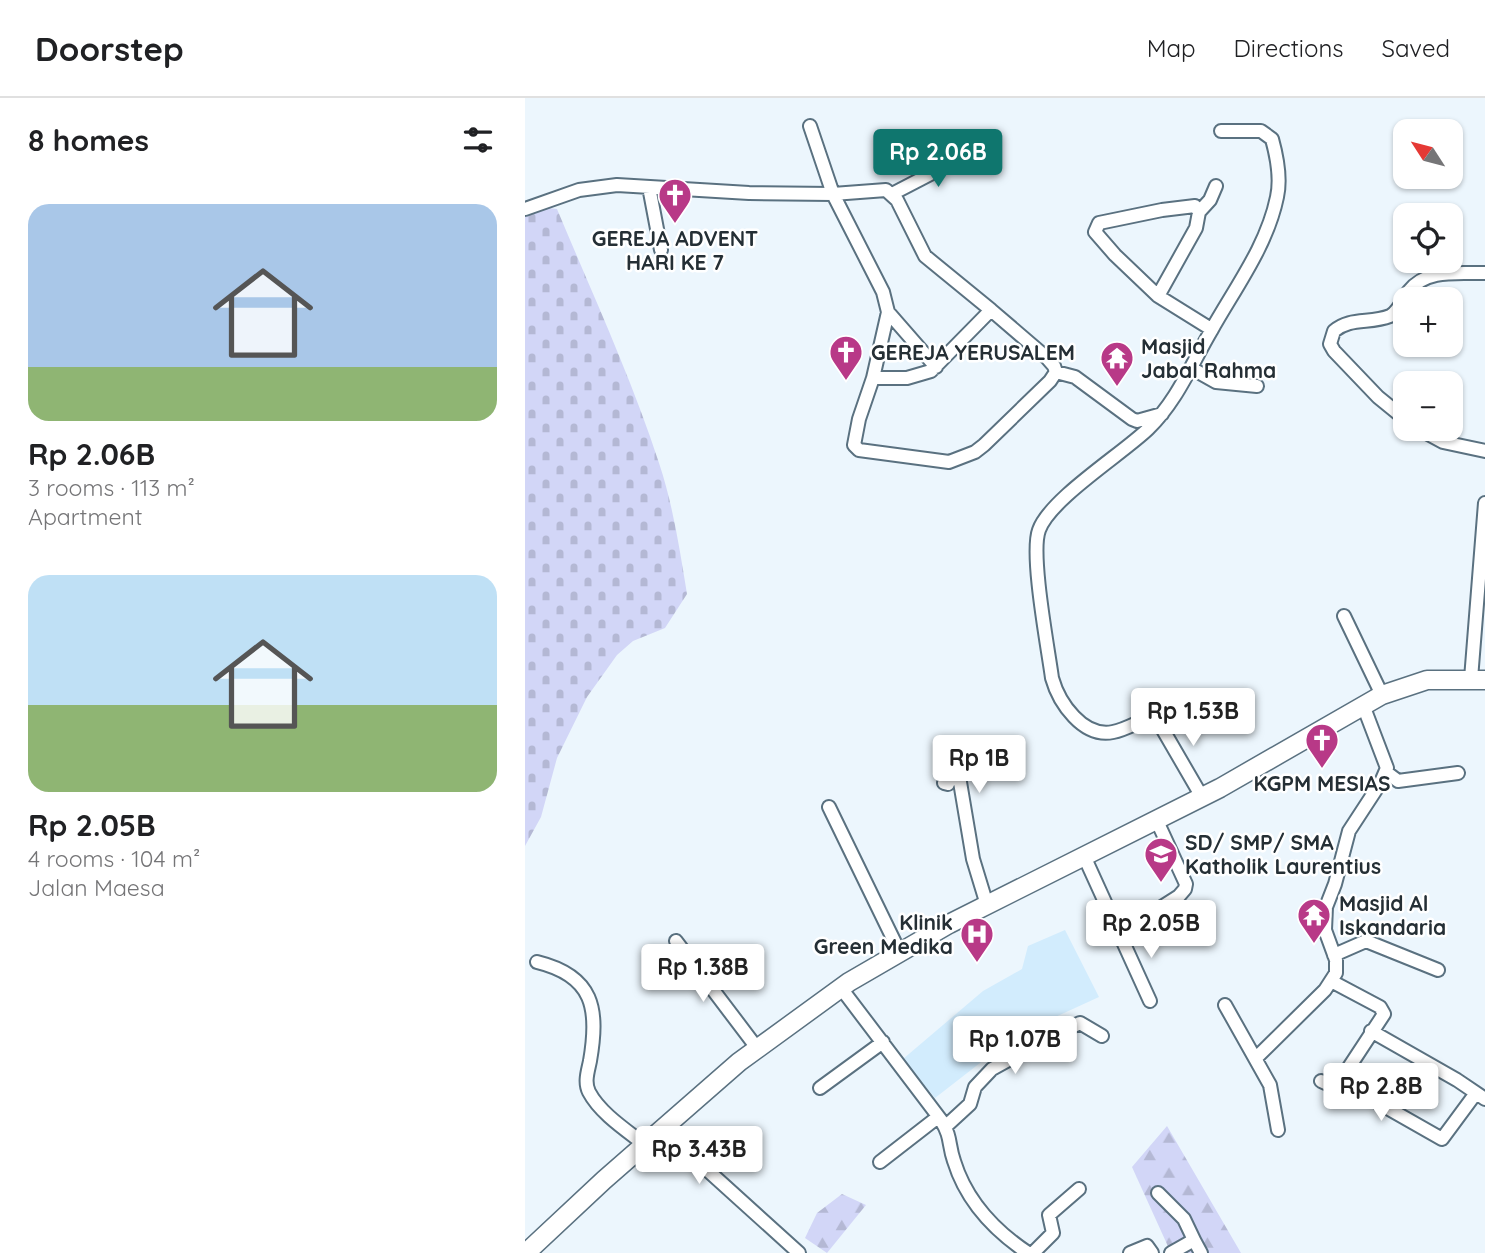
<!DOCTYPE html>
<html lang="en">
<head>
<meta charset="utf-8">
<style>
  body { margin:0; font-family:Quicksand,sans-serif; background:#f6f6f6; color:#202124; height:100vh; display:flex; flex-direction:column; font-size:26px; white-space:nowrap }
  * { box-sizing:border-box; margin:0 }
  p { font-size:23px; color:#757577 }
  .icon { flex:none; width:38px; height:38px; fill:none; stroke:currentColor; stroke-width:2; stroke-linecap:round; stroke-linejoin:round }
  .map { position:relative; flex:1; overflow:hidden }
  .drawer { display:flex; flex-direction:column; background:#fff; width:525px }
  .drawer>* { flex:none }
  .needle { width:46px; rotate:306deg }
  .tools { position:absolute; left:868px; top:21px; display:grid; gap:14px }
  .tools a { display:grid; place-items:center; width:70px; height:70px; border-radius:14px; background:#fff; box-shadow:0 2px 5px #0004; font-size:35px }
  .price { position:absolute; translate:-50% -60px; padding:0 16px; border-radius:7px; background:#fff; color:#222; font-size:23px; line-height:46px; filter:drop-shadow(0 2px 4px #0008) }
  .price::after { content:''; position:absolute; left:50%; top:42px; width:21px; height:16px; margin-left:-10px; background:inherit; clip-path:polygon(0 0,100% 0,50% 100%) }
  .price.on { background:#0f766e; color:#fff }
  ul { padding:0; list-style:none }
  li { display:grid; align-content:center; gap:14px; height:371px; padding:0 28px }
  li span { display:grid; place-items:center; height:217px; border-radius:21px; color:#555 }
  li>.icon { margin-inline-start:auto }
  span .icon { width:126px; height:126px; fill:#fffc; stroke-width:1 }
  li b { font-size:30px }
  h2 { display:flex; justify-content:space-between; align-items:center; height:84px; padding:0 28px; font-size:30px }
  header { display:flex; align-items:center; gap:42px; box-sizing:border-box; height:98px; padding:0 35px; background:#fff; border-bottom:2px solid #e0e0e0 }
  header strong { font-size:33px }
  nav { display:flex; gap:38px; margin-inline-start:auto; font-size:24px }
  main { display:flex; flex:1; min-height:0 }
  .map>svg:first-child { display:block }
  .built { fill:#d2ecfd }
  .forest { fill:url(#forest-firs) }
  .cemetery { fill:url(#cemetery-stones) }
  .lines { fill:none; stroke-linecap:round; stroke-linejoin:round }
  .street-casing { stroke:#5a7180; stroke-width:16 }
  .secondary-casing { stroke:#5a7180; stroke-width:21 }
  .street { stroke:#fff; stroke-width:12 }
  .secondary { stroke:#fff; stroke-width:18 }
  .labels { text-anchor:middle; dominant-baseline:central; stroke-width:5; stroke-linejoin:round; paint-order:stroke }
  .poi-label { font-size:21px; font-weight:bold; fill:#252f35; stroke:#fff; text-anchor:start }
</style>
</head>
<body>
<header>
<strong>Doorstep</strong>
<nav><a>Map</a><a>Directions</a><a>Saved</a></nav>
</header>
<main>
<section class="drawer">
<h2>8 homes<svg class="icon" aria-label="filters" viewBox="0 0 24 24"><path d="M4 7h16M4 17h16"/><circle cx="9" cy="7" r="2"/><circle cx="15" cy="17" r="2"/></svg></h2>
<ul>
<li><span style="background:linear-gradient(#a9c7e8 75%,#8fb573 0)"><svg class="icon" aria-label="home" viewBox="0 0 24 24"><path d="M3 11l9-7 9 7M6 9v11h12V9"/></svg></span><div><b>Rp 2.06B</b><p>3 rooms · 113 m²</p><p>Apartment</p></div></li>
<li><span style="background:linear-gradient(#bfe0f5 60%,#8fb573 0)"><svg class="icon" aria-label="home" viewBox="0 0 24 24"><path d="M3 11l9-7 9 7M6 9v11h12V9"/></svg></span><div><b>Rp 2.05B</b><p>4 rooms · 104 m²</p><p>Jalan Maesa</p></div></li>
</ul>
</section>
<div class="map">
<svg width="960" height="1155" viewBox="0 0 960 1155">
  <defs>
    <pattern id="forest-firs" width="22" height="20" patternUnits="userSpaceOnUse" patternTransform="scale(1.75)"><rect width="22" height="20" fill="#d2d6f7"/><path d="M5 1l3.5 6h-7zM16 11l3.5 6h-7z" fill="#b4b8d4"/></pattern>
    <pattern id="cemetery-stones" width="16" height="16" patternUnits="userSpaceOnUse" patternTransform="scale(1.75)"><rect width="16" height="16" fill="#d2d6f7"/><path d="M2 7V4a2 2 0 0 1 4 0v3zM10 15v-3a2 2 0 0 1 4 0v3z" fill="#b4b8d4"/></pattern>
  </defs>
  <rect width="100%" height="100%" fill="#ecf6fd"/>
  <path class="built" d="M540 832 574 899 491 937 410 1000 378 961 458 893 497 871 503 848Z"/>
  <path class="forest" d="M642 1028 716 1155H646L607 1069Z
    M317 1096 341 1107 302 1155 280 1140 292 1115Z"/>
  <path class="cemetery" d="M24 110 32 111C67 195 106 279 134 365 148 407 155 453 162 496L140 530 108 543 92 557 62 599 32 660 16 719 0 748V119Z"/>
  <g class="lines">
    <defs>
      <path id="street" d="M285 28 308 96 358 194 363 214 411 269
        M124 89 136 152
        M367 96 444 56
        M0 111 54 92 92 87 224 95 308 96 361 92 372 102 400 158 466 212 406 273 382 280H348
        M674 114 685 102 691 88
        M633 198 671 130 674 114 670 108 637 112 574 125 570 134 590 157 633 198 686 231
        M363 214 348 280 334 321 329 347 334 352 424 364 450 354 459 347 525 283 531 274 529 268 522 260 466 212
        M666 270 691 284 732 288
        M531 274 550 279 607 321 612 323 637 316
        M880 321 853 299 809 253 805 246 809 233C825 219 845 226 865 218 873 214 879 200 884 193 902 170 934 176 960 175
        M894 331 918 344 960 353
        M819 518 857 597
        M946 581 960 405
        M861 674 873 683 933 675
        M423 686 419 685 429 680 435 684 448 761 462 807
        M677 699 630 618C615 622 603 631 588 634 558 640 534 605 527 580 523 550 505 456 514 432 525 401 597 356 623 331 652 303 666 267 686 233 710 190 742 148 752 99 756 81 752 59 747 41L736 33H696
        M304 709 375 855
        M559 758 625 903
        M596 835 654 798 660 791 661 786 632 723
        M151 843 232 950
        M809 857 841 843 913 872
        M12 864C69 878 74 911 65 963 63 973 59 984 64 994 75 1015 101 1032 119 1046
        M316 890 416 1022C427 1040 423 1046 429 1063 441 1102 470 1133 503 1155
        M700 907 745 987 753 1032
        M846 933 932 982 960 1001
        M731 960 800 892 811 875V862L800 832 801 809 810 786 824 733 856 684 862 670 838 607
        M796 983 807 988 815 983 859 916 855 909 806 883
        M815 983 917 1041 951 995
        M295 990 358 944
        M420 1029 445 1006 450 989 467 971 523 940 555 925 577 938
        M137 1031 274 1155
        M355 1064 413 1019
        M633 1095 659 1121 669 1142
        M508 1155 528 1135 524 1117 554 1091
        M605 1155 622 1148 627 1155
        M646 1155 669 1142 676 1155"/>
      <path id="secondary" d="M1 1155 79 1082 214 964 324 884 424 826 695 690 857 597 902 582H960"/>
    </defs>
    <use href="#street" class="street-casing"/>
    <use href="#secondary" class="secondary-casing"/>
    <use href="#street" class="street"/>
    <use href="#secondary" class="secondary"/>
  </g>
  <defs>
    <symbol id="church-pin" viewBox="-11 -11 22 30"><path d="M0 17L-7.5 6A9.5 9.5 0 1 1 7.5 6Z" fill="#b83987" stroke="#fff"/><path d="M-1.2-6h2.4v3.5h3.3v2.4h-3.3V6h-2.4V-.1h-3.3v-2.4h3.3Z" fill="#fff"/></symbol>
    <symbol id="temple-pin" viewBox="-11 -11 22 30"><path d="M0 17L-7.5 6A9.5 9.5 0 1 1 7.5 6Z" fill="#b83987" stroke="#fff"/><path d="M0-6L5-2H3V0L6.5 2.5H4V6H1.5V3h-3V6H-4V2.5H-6.5L-3 0V-2H-5Z" fill="#fff"/></symbol>
    <symbol id="school-pin" viewBox="-11 -11 22 30"><path d="M0 17L-7.5 6A9.5 9.5 0 1 1 7.5 6Z" fill="#b83987" stroke="#fff"/><path d="M0-5L7-2L0 1L-7-2ZM-4 1L0 2.5L4 1V4Q0 6-4 4Z" fill="#fff"/></symbol>
    <symbol id="hospital-pin" viewBox="-11 -11 22 30"><path d="M0 17L-7.5 6A9.5 9.5 0 1 1 7.5 6Z" fill="#b83987" stroke="#fff"/><path d="M-5-5h3v3.5h4V-5h3V5h-3V1.5h-4V5h-3Z" fill="#fff"/></symbol>
  </defs>
  <g fill-rule="evenodd">
    <use href="#church-pin" x="131" y="78" width="38" height="52"/>
    <use href="#church-pin" x="302" y="235" width="38" height="52"/>
    <use href="#temple-pin" x="573" y="241" width="38" height="52"/>
    <use href="#church-pin" x="778" y="623" width="38" height="52"/>
    <use href="#school-pin" x="617" y="737" width="38" height="52"/>
    <use href="#temple-pin" x="770" y="798" width="38" height="52"/>
    <use href="#hospital-pin" x="433" y="817" width="38" height="52"/>
  </g>
  <g class="labels">
    <g class="poi-label">
      <text x="150" y="140" text-anchor="middle">GEREJA ADVENT<tspan x="150" dy="24">HARI KE 7</tspan></text>
      <text x="616" y="248">Masjid<tspan x="616" dy="24">Jabal Rahma</tspan></text>
      <text x="346" y="254">GEREJA YERUSALEM</text>
      <text x="797" y="685" text-anchor="middle">KGPM MESIAS</text>
      <text x="660" y="744">SD/ SMP/ SMA<tspan x="660" dy="24">Katholik Laurentius</tspan></text>
      <text x="814" y="805">Masjid Al<tspan x="814" dy="24">Iskandaria</tspan></text>
      <text x="428" y="824" text-anchor="end">Klinik<tspan x="428" dy="24">Green Medika</tspan></text>
    </g>
  </g>
</svg>
<div class="tools">
<a><svg class="needle" viewBox="-14 -14 28 28"><path d="M0-13l5 13h-10z" fill="#e53935"/><path d="M0 13l5-13h-10z" fill="#757577"/></svg></a>
<a><svg class="icon" aria-label="locate" viewBox="0 0 24 24"><circle cx="12" cy="12" r="6"/><path d="M12 2v4M12 18v4M2 12h4M18 12h4"/></svg></a>
<a>+</a>
<a>−</a>
</div>
<b class="price on" style="left:413px;top:91px">Rp 2.06B</b>
<b class="price" style="left:668px;top:650px">Rp 1.53B</b>
<b class="price" style="left:454px;top:697px">Rp 1B</b>
<b class="price" style="left:626px;top:862px">Rp 2.05B</b>
<b class="price" style="left:178px;top:906px">Rp 1.38B</b>
<b class="price" style="left:490px;top:978px">Rp 1.07B</b>
<b class="price" style="left:856px;top:1025px">Rp 2.8B</b>
<b class="price" style="left:174px;top:1088px">Rp 3.43B</b>
</div>
</main>
</body>
</html>
